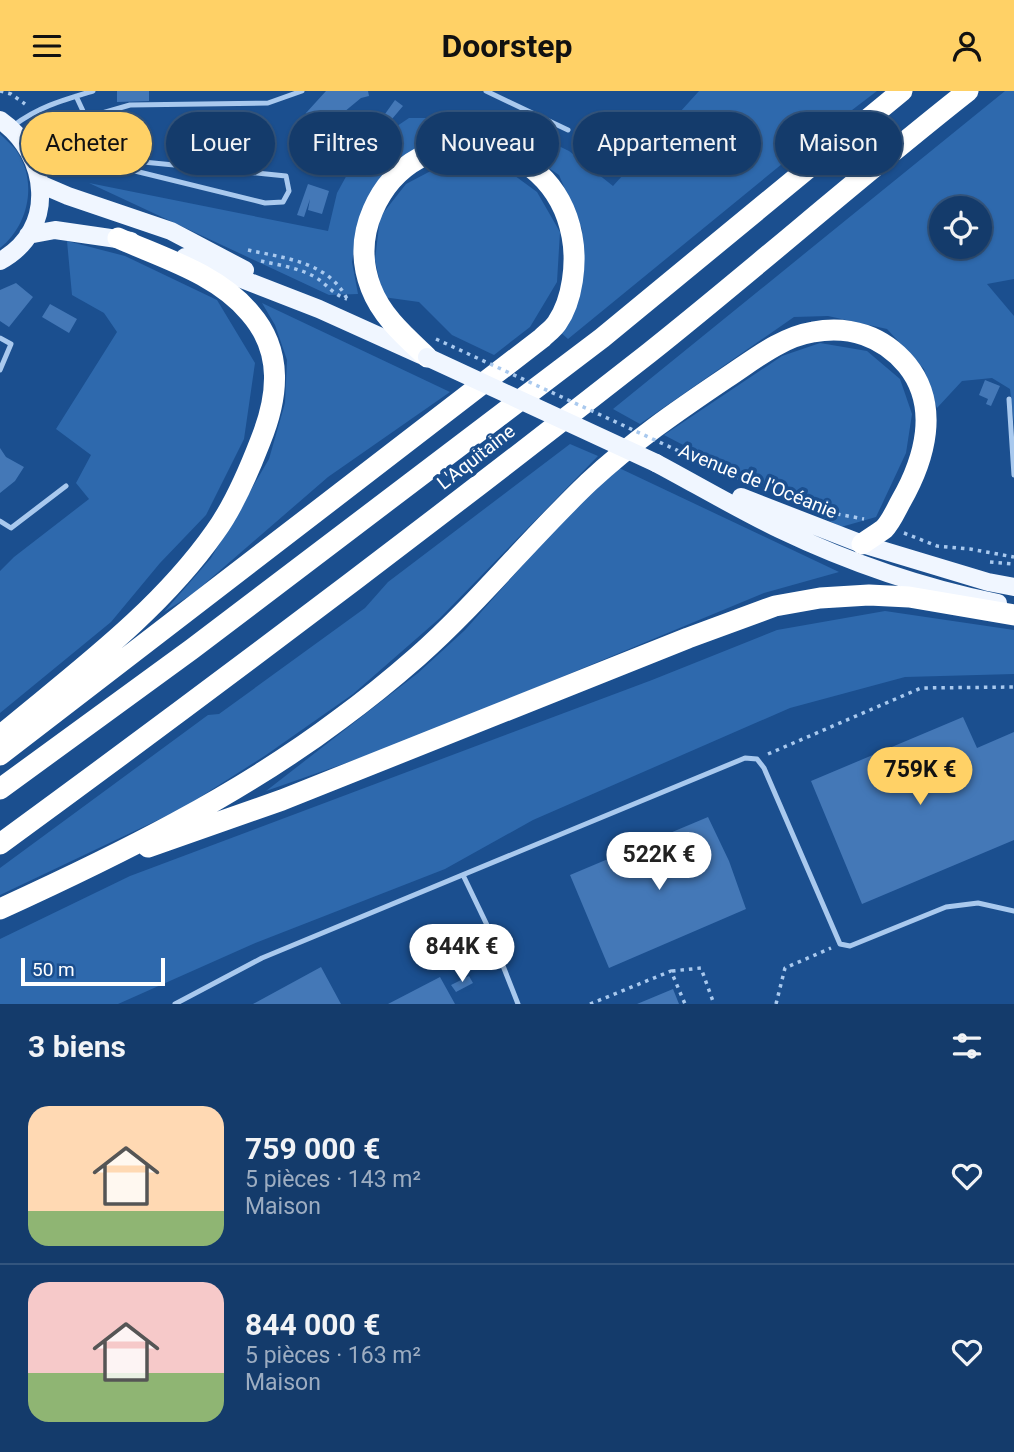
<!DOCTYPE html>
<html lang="fr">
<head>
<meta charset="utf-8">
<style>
  body { margin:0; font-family:Roboto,sans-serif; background:#1d4271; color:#f1f3f6; height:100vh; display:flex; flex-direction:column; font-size:26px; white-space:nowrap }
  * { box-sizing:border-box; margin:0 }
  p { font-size:23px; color:#9dadc1 }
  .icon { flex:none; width:38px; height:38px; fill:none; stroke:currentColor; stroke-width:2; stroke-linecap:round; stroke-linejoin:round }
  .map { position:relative; height:913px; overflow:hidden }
  .drawer { display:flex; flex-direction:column; background:#143b6b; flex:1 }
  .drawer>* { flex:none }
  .top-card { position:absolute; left:21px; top:21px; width:973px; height:63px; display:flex; gap:14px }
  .tools { position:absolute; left:929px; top:105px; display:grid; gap:14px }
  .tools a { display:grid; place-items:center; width:63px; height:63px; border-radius:50%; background:#143b6b; box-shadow:0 2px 5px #0004,0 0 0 2px #33557e; font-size:35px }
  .scale { position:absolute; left:21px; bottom:18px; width:144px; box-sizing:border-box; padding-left:7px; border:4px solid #fff; border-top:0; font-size:19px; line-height:24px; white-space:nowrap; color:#fff; -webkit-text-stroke:5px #1b4f8f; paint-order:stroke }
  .price { position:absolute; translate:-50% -60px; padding:0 16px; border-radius:24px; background:#fff; color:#222; font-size:23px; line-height:46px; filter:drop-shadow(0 2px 4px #0008) }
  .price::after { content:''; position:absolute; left:50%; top:42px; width:21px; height:16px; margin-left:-10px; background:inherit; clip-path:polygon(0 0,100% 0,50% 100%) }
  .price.current { background:#ffd166; color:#111 }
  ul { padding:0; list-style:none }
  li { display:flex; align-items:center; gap:21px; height:175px; padding:0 28px }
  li+li { border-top:2px solid #33557e }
  li span { display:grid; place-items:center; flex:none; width:196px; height:140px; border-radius:21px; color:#555 }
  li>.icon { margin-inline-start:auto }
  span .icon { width:84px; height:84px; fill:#fffc; stroke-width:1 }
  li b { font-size:30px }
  h2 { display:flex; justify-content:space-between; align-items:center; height:84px; padding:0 28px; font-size:30px }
  .pill { padding:0 24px; border-radius:32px; background:#143b6b; box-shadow:0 2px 5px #0004,0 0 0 2px #33557e; font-size:24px; line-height:63px }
  .pill.current { background:#ffd166; color:#111 }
  header { display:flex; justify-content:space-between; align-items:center; height:91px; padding:0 28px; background:#ffd166; color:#111; font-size:32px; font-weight:700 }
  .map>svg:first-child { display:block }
  .green { fill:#2e69ad; fill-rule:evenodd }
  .building { fill:#4478b7 }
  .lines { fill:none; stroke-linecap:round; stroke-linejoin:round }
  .path { stroke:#a9c9ee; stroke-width:3.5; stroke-dasharray:3.5 5; stroke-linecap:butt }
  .service { stroke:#a9c9ee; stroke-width:5 }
  .primary { stroke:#f0f6ff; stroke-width:18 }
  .motorway { stroke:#fff; stroke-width:21 }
  .path-bridge { stroke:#a9c9ee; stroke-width:3.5; stroke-dasharray:3.5 5; stroke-linecap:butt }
  .primary-bridge { stroke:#f0f6ff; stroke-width:18 }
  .labels { text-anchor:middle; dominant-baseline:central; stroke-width:7; stroke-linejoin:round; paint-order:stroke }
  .street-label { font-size:19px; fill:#fff; stroke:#1b4f8f }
</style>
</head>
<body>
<header><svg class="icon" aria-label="menu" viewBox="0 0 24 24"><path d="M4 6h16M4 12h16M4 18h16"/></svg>Doorstep<svg class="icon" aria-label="person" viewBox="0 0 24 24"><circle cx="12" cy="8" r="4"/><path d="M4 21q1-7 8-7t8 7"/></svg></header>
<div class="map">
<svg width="1014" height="913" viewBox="0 0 1014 913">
  <rect width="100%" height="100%" fill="#1b4f8f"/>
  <path class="green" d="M699 0H877L793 64 568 248 559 240 584 176 582 138 559 84 528 63 492 48 442 50 410 61 378 91 359 130 352 171 358 203 329 204 89 92 328 140 337 102 360 60 409 27H501L569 60 613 95Z
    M1005 0H1014V188L987 193 1014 225V333L1010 298 992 287 962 290 937 317 924 278 887 238 828 225 794 226 640 333 613 318ZM942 117H980V156H942Z
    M0 43C5 48 11 53 16 59 38 90 29 134 0 157Z
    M492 68 537 101 560 141 557 191 530 236 494 264 452 244 419 211 383 206 375 169 380 126 406 93 444 73Z
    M67 150 125 165 217 209 255 272 244 348 206 424 160 472 111 531 0 622V480L14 466 89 408 76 392 91 364 56 338 117 241 104 222 72 204Z
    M262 212 450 301 328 386 194 502 164 521 211 467 269 368 285 312 287 269 275 234Z
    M820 252 867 260 900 288 912 323 906 362 876 426 841 436 664 344 782 265Z
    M570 353 598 365 440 527 353 603 266 664 183 717 0 804V777L208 624 219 623 365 517 388 491Z
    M617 376 839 481 764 502 403 652 266 700 418 582 465 539 555 438Z
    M885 520 1014 539V583L905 586 790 617 533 729 445 778 253 853 118 913H0V848L130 785 652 589 777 539Z"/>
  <path class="building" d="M117 0H149V10L117 11Z
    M326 0H368L369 5 361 7 321 40 303 34 306 22Z
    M395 9 403 15 392 28 385 23Z
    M645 26 661 43 613 86 597 69Z
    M308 93 329 100 322 123 308 119 310 108 304 126 297 124Z
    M16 192 33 206 9 236 0 230V199Z
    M50 213 77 228 69 242 42 226Z
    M985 289 1000 295 991 315 986 313 988 308 979 304Z
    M0 357 6 366 24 376 15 390 0 402Z
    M963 626 977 657 1014 641V749L862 813 811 690Z
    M708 726 729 770 746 818 609 877 570 784Z
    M321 876 341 913H253Z
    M469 885 473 892 456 901 451 894Z
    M440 886 455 913H388Z
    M673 898 679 913H637Z"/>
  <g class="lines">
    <path class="path" d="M0 0 11 3 25 13
      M57 50 73 88
      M248 159C284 167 329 171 347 208
      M261 170C279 174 299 177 315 186 327 193 333 204 347 208
      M683 362 739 387
      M837 423 864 428
      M904 442 937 455 970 458 1014 466
      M990 471 1014 473
      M768 663 921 597 1014 596
      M672 880 701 877 714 913
      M590 913 671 880 685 913
      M776 913 785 877 831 857"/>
    <path class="service" d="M486 0 568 39
      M76 5 103 63 135 80 265 112 283 111 289 100 286 85 133 70 103 63
      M13 35C38 16 63 9 93 0
      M34 60 49 40 57 35 130 14 268 12 302 0
      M0 247 11 253 0 279
      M1009 308 1014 384
      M0 430 11 437 66 395
      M463 784 487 834 518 913
      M175 913 262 867 745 667 757 668 764 677 840 853 850 855 946 816 978 812 1014 820"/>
    <path class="primary" d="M0 29C49 63 58 139 0 170
      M40 93 68 105 171 140 245 179
      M28 144 55 139 131 150
      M185 166 319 218 421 264
      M656 372C697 394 738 418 779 438 848 471 924 497 998 512
      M741 406 862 453 988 491 1014 496"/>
    <path class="motorway" d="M0 645C75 582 158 522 215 441 234 415 248 382 260 351 278 307 284 261 250 222 218 183 163 167 118 147
      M0 664 542 247C547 242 553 238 557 232 573 209 577 171 572 145 552 39 415 22 373 119 362 144 361 171 371 197 382 226 406 246 427 266
      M0 698 192 558 602 247 902 0
      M0 753C219 593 436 429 649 262 757 176 860 85 968 0
      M148 756 282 709 688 547 775 515 820 507 869 504 909 506 1014 524
      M0 818C116 765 238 705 340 628 366 609 393 587 417 566 478 512 530 447 589 391 632 351 677 320 726 287 752 270 781 246 813 241 849 234 883 245 907 274 940 315 925 368 901 410 896 419 891 431 884 438 877 443 869 448 862 453"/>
    <path class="path-bridge" d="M436 248 683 362"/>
    <path class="primary-bridge" d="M427 266 656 372"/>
  </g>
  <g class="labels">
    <g class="street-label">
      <text transform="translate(476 366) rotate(-38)">L'Aquitaine</text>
      <text transform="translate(758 390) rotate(22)">Avenue de l'Océanie</text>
    </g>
  </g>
</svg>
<div class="tools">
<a><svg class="icon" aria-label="locate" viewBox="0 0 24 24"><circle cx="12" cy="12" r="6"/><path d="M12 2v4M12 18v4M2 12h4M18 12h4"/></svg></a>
</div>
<div class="scale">50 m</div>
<b class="price current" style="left:920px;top:716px">759K €</b>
<b class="price" style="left:659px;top:801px">522K €</b>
<b class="price" style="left:462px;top:893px">844K €</b>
<div class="top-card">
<a class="pill current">Acheter</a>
<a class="pill">Louer</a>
<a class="pill">Filtres</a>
<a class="pill">Nouveau</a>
<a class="pill">Appartement</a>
<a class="pill">Maison</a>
</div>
</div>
<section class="drawer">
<h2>3 biens<svg class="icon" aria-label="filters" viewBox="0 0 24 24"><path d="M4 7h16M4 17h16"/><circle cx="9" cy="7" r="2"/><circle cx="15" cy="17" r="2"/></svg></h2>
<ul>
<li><span style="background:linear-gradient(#ffd9b3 75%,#8fb573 0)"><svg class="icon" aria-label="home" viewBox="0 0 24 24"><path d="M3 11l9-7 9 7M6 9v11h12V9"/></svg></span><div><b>759 000 €</b><p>5 pièces · 143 m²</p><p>Maison</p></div><svg class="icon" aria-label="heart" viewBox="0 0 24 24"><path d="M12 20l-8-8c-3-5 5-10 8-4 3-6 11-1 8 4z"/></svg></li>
<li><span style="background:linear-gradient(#f6c9c9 65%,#8fb573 0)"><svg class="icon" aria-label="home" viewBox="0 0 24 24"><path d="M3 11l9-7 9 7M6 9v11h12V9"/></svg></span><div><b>844 000 €</b><p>5 pièces · 163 m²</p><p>Maison</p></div><svg class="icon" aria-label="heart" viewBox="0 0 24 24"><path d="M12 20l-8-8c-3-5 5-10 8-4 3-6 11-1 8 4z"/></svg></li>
</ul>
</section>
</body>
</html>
